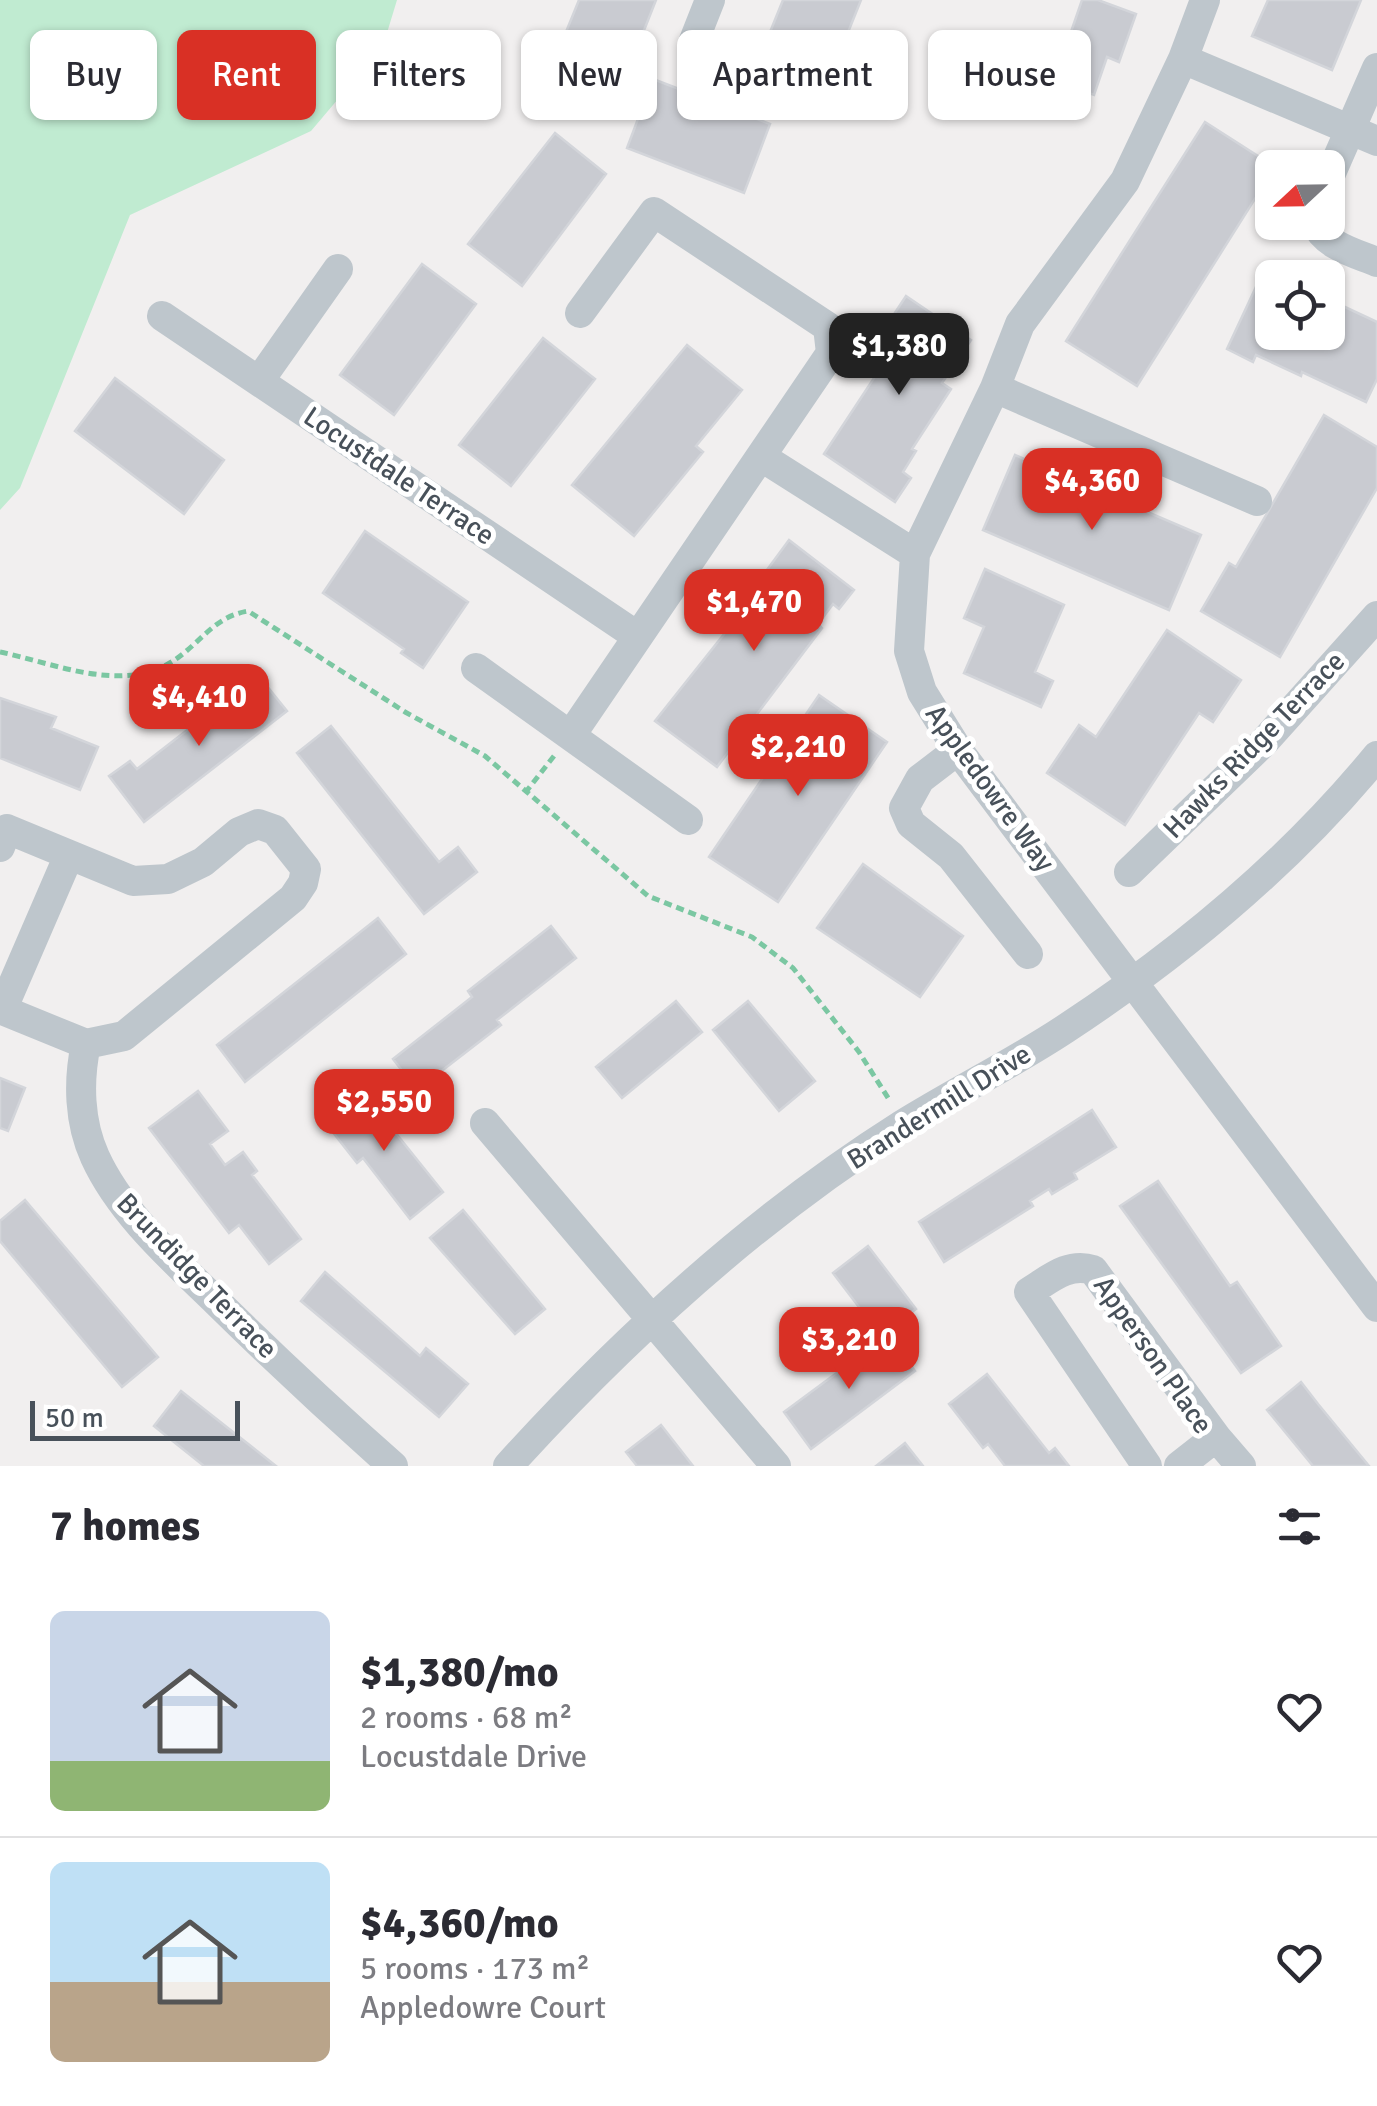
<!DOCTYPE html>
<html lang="en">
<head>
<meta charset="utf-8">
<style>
  body { margin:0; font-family:Signika,sans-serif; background:#f2f2f3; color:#2b2b33; height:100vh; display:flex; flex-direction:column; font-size:38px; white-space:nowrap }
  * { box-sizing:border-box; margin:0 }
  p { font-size:32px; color:#7c7c81 }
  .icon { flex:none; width:55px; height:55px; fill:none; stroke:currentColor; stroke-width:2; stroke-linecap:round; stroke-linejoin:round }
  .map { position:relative; height:1466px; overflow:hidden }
  .drawer { display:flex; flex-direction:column; background:#fff; flex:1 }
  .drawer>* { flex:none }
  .guide { position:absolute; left:30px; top:30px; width:1318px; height:90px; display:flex; gap:20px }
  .needle { width:65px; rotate:248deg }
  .controls { position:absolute; left:1255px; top:150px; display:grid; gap:20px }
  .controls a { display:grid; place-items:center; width:90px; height:90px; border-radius:15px; background:#fff; box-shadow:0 2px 8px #0004; font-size:50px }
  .scale { position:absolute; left:30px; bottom:25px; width:210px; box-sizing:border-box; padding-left:10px; border:5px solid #48515a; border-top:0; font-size:28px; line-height:35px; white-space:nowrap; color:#48515a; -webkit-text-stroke:8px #fff; paint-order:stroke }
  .price { position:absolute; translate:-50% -85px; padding:0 22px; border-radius:20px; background:#d93025; color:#fff; font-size:32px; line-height:65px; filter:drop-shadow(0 2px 5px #0008) }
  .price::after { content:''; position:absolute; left:50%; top:60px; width:30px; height:22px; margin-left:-15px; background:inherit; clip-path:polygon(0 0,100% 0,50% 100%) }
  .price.active { background:#222; color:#fff }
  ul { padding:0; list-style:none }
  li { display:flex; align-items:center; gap:30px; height:250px; padding:0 50px }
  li+li { border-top:2px solid #e1e1e2 }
  li span { display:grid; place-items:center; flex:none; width:280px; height:200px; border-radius:15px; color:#555 }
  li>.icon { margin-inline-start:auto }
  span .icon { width:120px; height:120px; fill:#fffc; stroke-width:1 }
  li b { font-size:42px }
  h2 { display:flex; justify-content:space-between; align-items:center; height:120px; padding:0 50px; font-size:42px }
  .chip { padding:0 35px; border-radius:15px; background:#fff; box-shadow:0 2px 8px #0004; font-size:35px; line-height:90px }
  .chip.active { background:#d93025; color:#fff }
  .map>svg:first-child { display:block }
  .green { fill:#c0ebd1 }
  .building { fill:#c9cbd1; stroke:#d3d5da; stroke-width:2.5 }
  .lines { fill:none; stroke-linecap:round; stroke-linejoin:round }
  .path { stroke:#7bc7a2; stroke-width:5; stroke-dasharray:8 5; stroke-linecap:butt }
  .minor { stroke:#bec6cc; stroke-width:30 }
  .labels { text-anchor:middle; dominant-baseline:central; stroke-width:10; stroke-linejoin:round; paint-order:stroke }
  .street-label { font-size:28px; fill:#48515a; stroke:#fff }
</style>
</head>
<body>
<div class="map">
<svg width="1377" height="1466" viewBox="0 0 1377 1466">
  <rect width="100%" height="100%" fill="#f1efef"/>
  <path class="green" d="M0 0H397L383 46 311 131 130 215 20 488 0 510Z"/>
  <path class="building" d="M579 0H656L624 81 557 54Z
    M783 0H861L818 107 751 79Z
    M1082 0H1098L1136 14 1119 62 1107 57 1094 95 1054 81Z
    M1268 0H1361L1332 70 1252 36Z
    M653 79 770 124 744 193 627 148Z
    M1205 122 1275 167 1137 386 1066 341Z
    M555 133 606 174 522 286 468 244Z
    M422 264 476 304 394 415 340 375Z
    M1262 274 1272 279V332H1328L1330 300 1377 322V379L1366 402 1302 372 1301 376 1256 355 1253 362 1227 349Z
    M906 296 971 340 942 383 951 389 912 449 916 451 903 472 911 478 895 502 824 454 876 375 869 371 884 348 875 343Z
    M543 338 595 379 511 486 459 445Z
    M687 345 742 390 696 446 703 452 634 536 572 485Z
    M115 378 224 460 184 514 75 431Z
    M1324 415 1377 447V488L1280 657 1201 611 1229 563 1236 567Z
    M1015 455 1201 535 1169 610 983 530Z
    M365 531 468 602 423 668 401 653 404 649 323 593Z
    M789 540 854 590 839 609 833 604 818 624 822 628 717 767 655 721 759 590 755 586Z
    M985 569 1064 605 1035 672 1053 681 1041 707 964 673 984 627 964 618Z
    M1167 630 1241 680 1213 722 1199 713 1125 825 1047 773 1079 725 1096 737Z
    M258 675 287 711 144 822 109 776 130 761 137 769Z
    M819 695 887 742 778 902 709 857Z
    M0 698 56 717 51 728 98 747 80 790 0 758Z
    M331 726 439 862 458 847 477 872 424 914 297 753Z
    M863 864 963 936 920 997 817 928Z
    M378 918 406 954 245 1082 217 1045Z
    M551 926 576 958 497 1020 501 1025 417 1090 393 1059 472 997 468 991Z
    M676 1001 702 1032 622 1098 596 1067Z
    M748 1001 815 1081 779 1111 713 1030Z
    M0 1078 25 1088 8 1131 0 1128Z
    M198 1091 228 1131 210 1144 225 1165 243 1152 257 1171 252 1175 301 1239 269 1264 239 1225 229 1233 149 1128Z
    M362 1091 443 1192 410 1219 363 1158 357 1163 324 1121Z
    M1092 1110 1116 1147 1074 1173 1077 1179 1052 1194 1049 1189 1030 1201 1033 1206 944 1262 919 1222Z
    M1158 1181 1230 1286 1237 1282 1281 1346 1241 1373 1120 1206Z
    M25 1200 158 1357 122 1387 0 1241V1221Z
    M463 1210 545 1309 515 1334 430 1238Z
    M868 1246 916 1309 881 1336 833 1273Z
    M325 1272 420 1356 426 1348 468 1384 439 1417 301 1301Z
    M888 1335 915 1371 811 1449 784 1412Z
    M987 1374 1049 1453 1055 1448 1069 1466H1005L988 1444 983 1448 949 1404Z
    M1301 1382 1318 1404 1369 1466H1313L1267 1410Z
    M181 1391 276 1466H204L154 1426Z
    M661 1425 693 1466H637L626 1452Z
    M905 1443 923 1466H876Z"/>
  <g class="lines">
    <path class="path" d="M0 652C54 663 121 694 173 661 201 643 213 617 248 611L405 712 485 756 648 896 752 937 793 968 859 1052 890 1101
      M525 793 554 756"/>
    <path class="minor" d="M1205 0 1183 59 1125 181 1020 324 995 388 915 554 909 651 922 692 958 750 1377 1307
      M693 43 710 0
      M1183 59 1377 141
      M1328 180 1377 68
      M1315 222C1325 246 1355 253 1377 262
      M162 316 637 636
      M259 381 338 269
      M995 388 1257 501
      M763 458 915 554
      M476 668 688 820
      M571 735 831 353 828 327 654 212 580 313
      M958 750 920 779 904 808 911 824 951 856 1028 954
      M0 847 7 829 133 881 168 879 203 862 239 832 258 824 275 830 306 869 303 883 293 898 124 1036 86 1044 0 1009
      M1129 872 1264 742 1377 616
      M2 1010 69 855
      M86 1044C78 1081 79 1122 95 1157 121 1214 174 1260 218 1303 275 1359 333 1413 393 1466
      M485 1123 776 1466
      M1216 1437 1241 1466
      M508 1466C624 1338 755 1218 902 1125 955 1092 1012 1064 1065 1029 1179 954 1290 862 1377 756
      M1147 1466 1029 1292C1050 1279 1068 1262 1093 1270L1216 1437 1179 1466"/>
  </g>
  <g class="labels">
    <g class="street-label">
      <text transform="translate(399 476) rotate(34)">Locustdale Terrace</text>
      <text transform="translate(1254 745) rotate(-46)">Hawks Ridge Terrace</text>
      <text transform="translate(990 788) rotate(54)">Appledowre Way</text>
      <text transform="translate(939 1107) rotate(-32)">Brandermill Drive</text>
      <text transform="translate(197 1276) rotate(46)">Brundidge Terrace</text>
      <text transform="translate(1153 1355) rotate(55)">Apperson Place</text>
    </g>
  </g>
</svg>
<div class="controls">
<a><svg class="needle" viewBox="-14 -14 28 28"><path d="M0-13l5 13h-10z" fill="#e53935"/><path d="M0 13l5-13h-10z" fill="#7c7c81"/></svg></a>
<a><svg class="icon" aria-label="locate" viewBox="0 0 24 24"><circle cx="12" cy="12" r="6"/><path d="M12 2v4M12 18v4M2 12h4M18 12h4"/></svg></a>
</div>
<div class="scale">50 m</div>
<b class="price active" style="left:899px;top:398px">$1,380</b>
<b class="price" style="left:1092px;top:533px">$4,360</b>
<b class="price" style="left:754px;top:654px">$1,470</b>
<b class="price" style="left:199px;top:749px">$4,410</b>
<b class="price" style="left:798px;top:799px">$2,210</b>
<b class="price" style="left:384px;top:1154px">$2,550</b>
<b class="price" style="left:849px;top:1392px">$3,210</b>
<div class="guide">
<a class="chip">Buy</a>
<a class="chip active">Rent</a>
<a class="chip">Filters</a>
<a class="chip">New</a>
<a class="chip">Apartment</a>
<a class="chip">House</a>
</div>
</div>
<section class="drawer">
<h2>7 homes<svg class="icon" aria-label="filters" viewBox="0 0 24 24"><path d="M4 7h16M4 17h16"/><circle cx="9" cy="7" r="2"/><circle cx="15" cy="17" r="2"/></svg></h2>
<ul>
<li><span style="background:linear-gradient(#c9d6e8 75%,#8fb573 0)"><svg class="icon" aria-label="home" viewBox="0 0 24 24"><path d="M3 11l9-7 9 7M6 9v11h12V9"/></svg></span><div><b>$1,380/mo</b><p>2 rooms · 68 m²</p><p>Locustdale Drive</p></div><svg class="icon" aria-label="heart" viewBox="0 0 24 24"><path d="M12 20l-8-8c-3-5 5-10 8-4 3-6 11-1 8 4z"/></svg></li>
<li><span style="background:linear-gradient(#bfe0f5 60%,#b9a48a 0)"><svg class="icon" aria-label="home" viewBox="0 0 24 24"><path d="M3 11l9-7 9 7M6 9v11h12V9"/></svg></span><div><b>$4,360/mo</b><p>5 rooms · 173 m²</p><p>Appledowre Court</p></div><svg class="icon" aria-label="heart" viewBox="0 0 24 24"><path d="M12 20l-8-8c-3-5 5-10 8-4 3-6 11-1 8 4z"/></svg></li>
</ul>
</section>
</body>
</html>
